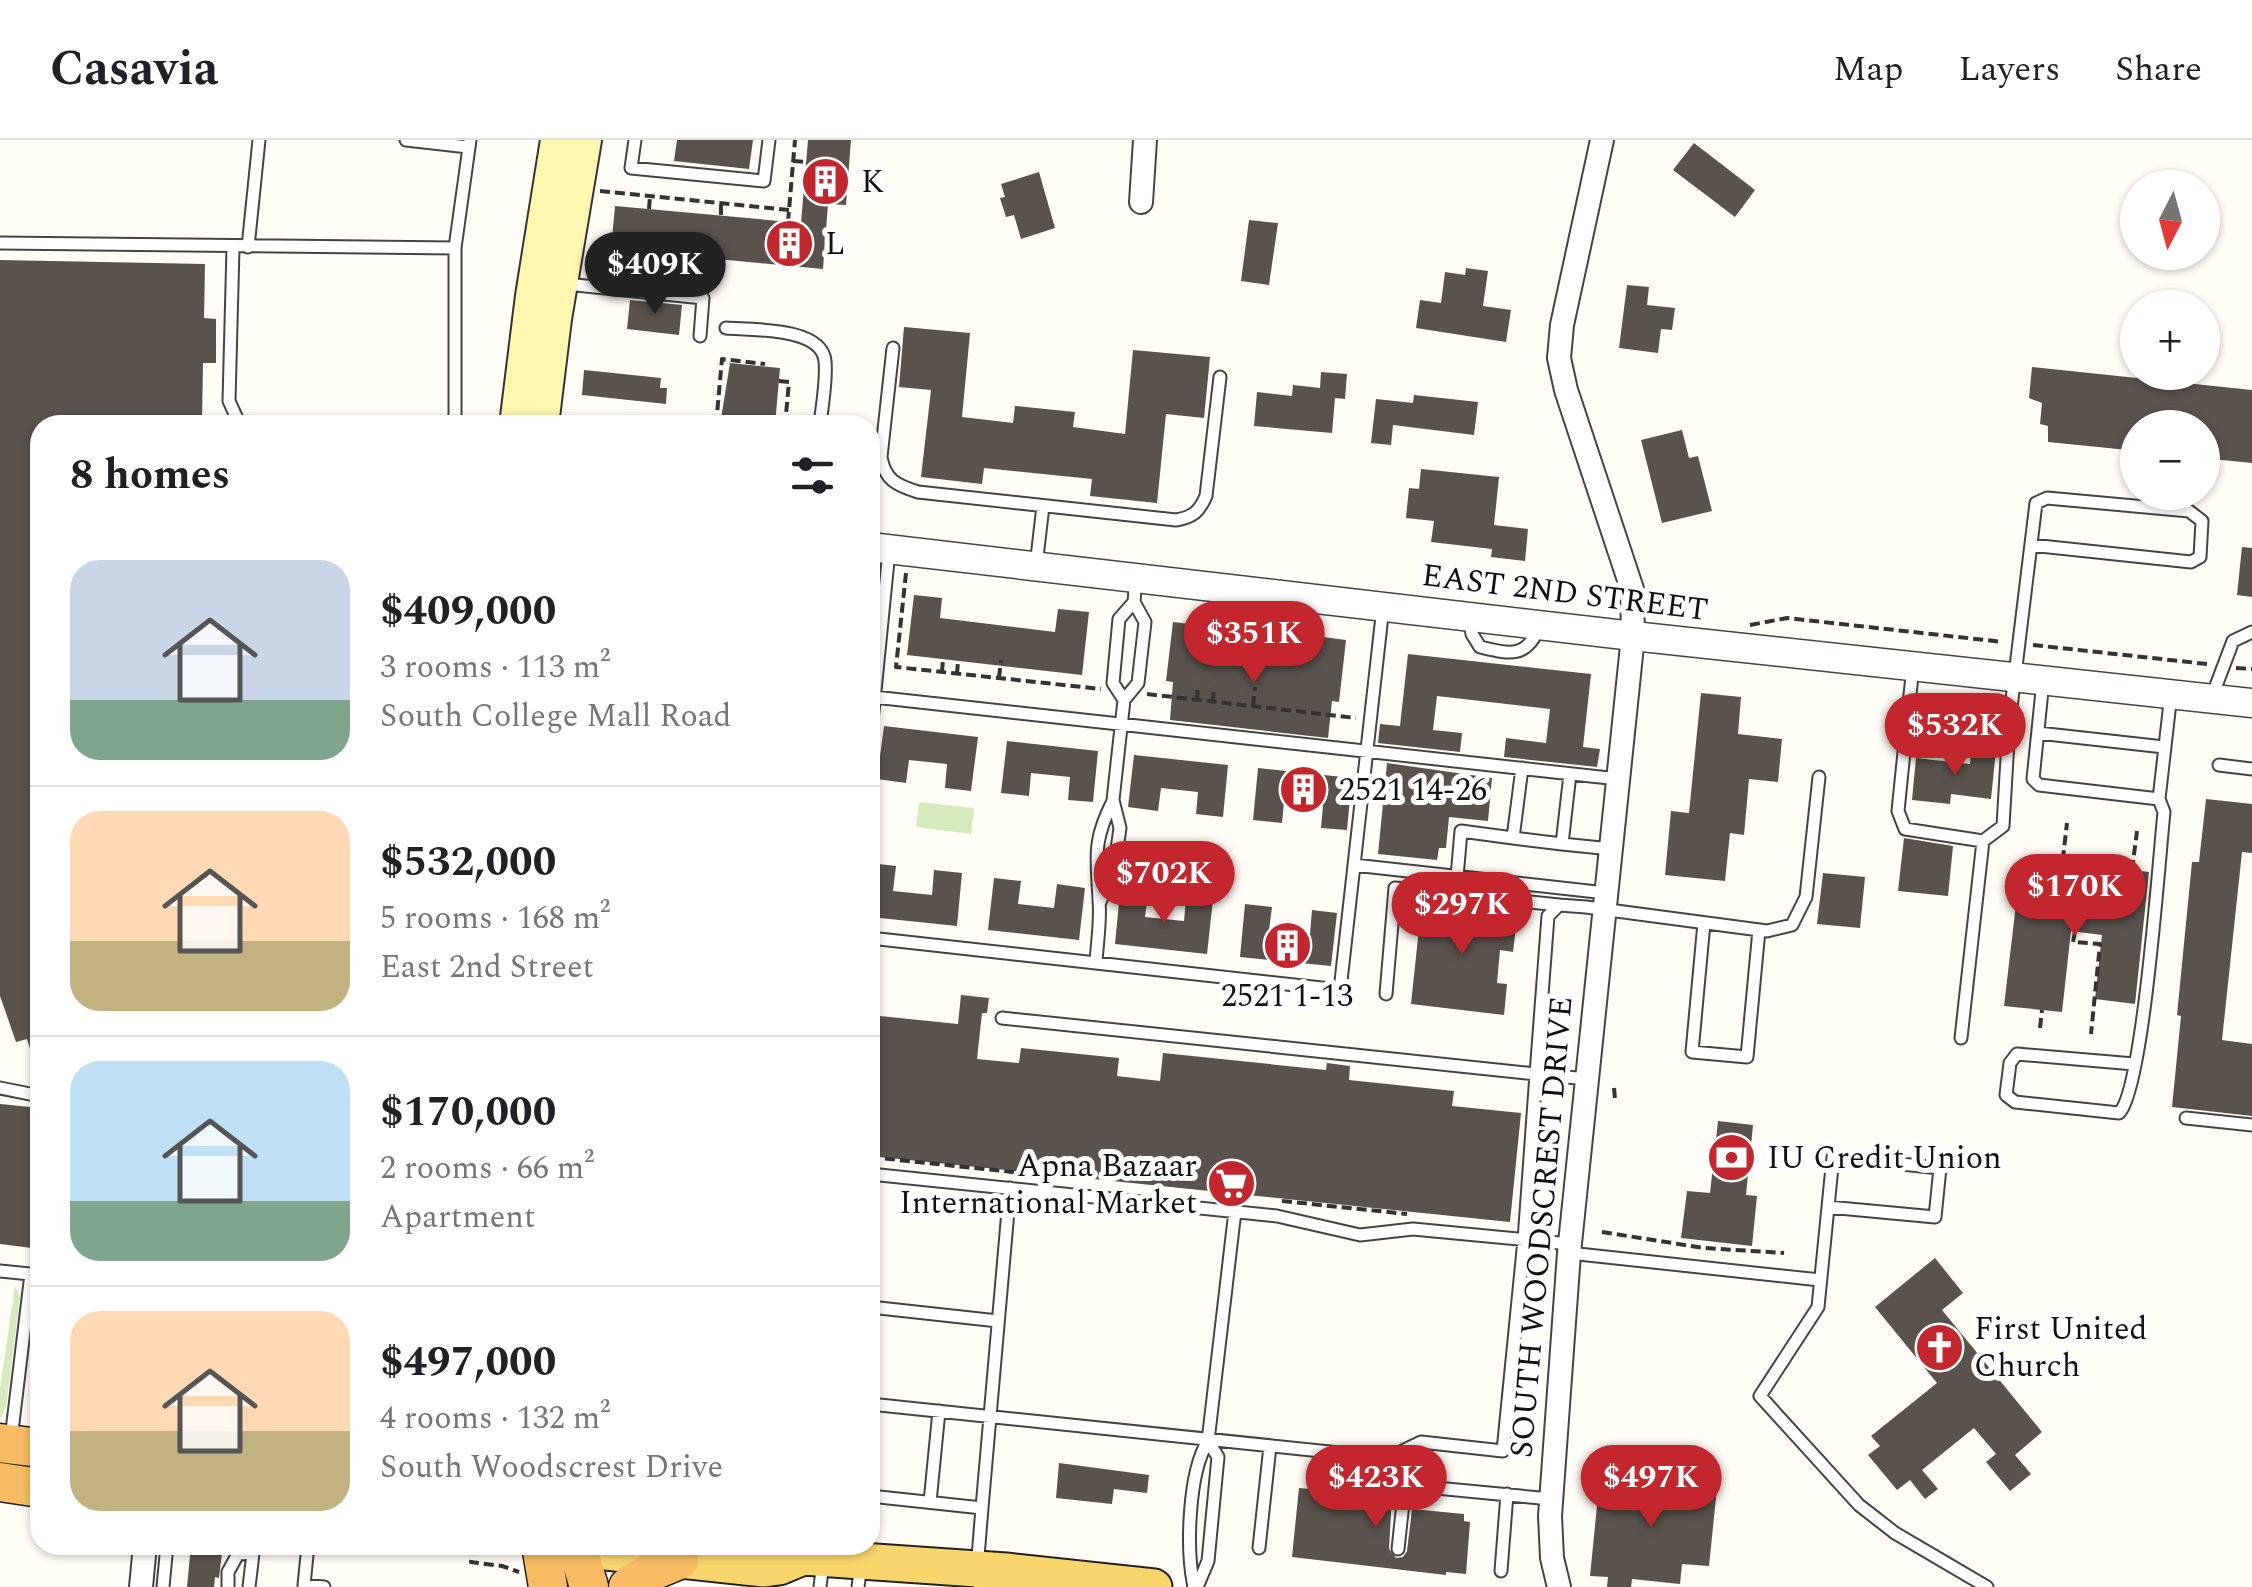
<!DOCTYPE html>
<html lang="en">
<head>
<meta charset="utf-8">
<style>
  body { margin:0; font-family:Spectral,serif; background:#f6f6f6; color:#202124; height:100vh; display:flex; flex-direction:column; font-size:38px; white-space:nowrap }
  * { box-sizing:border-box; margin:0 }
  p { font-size:32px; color:#757577 }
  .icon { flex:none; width:55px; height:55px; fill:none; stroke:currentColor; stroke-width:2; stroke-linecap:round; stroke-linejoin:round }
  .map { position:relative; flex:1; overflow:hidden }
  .side { position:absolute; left:30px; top:275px; width:850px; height:1140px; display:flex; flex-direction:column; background:#fff; border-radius:30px; box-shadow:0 2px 8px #0004 }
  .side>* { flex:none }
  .needle { width:65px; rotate:186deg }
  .fabs { position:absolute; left:2120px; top:30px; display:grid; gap:20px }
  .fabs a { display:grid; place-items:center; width:100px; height:100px; border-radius:50%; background:#fff; box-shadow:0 2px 8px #0004; font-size:50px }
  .price { position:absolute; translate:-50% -85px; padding:0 22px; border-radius:35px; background:#c4262e; color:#fff; font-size:32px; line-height:65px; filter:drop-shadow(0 2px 5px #0008) }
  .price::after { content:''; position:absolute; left:50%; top:60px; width:30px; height:22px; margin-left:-15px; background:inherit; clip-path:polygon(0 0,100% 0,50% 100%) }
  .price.selected { background:#222; color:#fff }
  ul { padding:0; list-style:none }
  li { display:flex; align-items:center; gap:30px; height:250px; padding:0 40px }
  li+li { border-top:2px solid #e0e0e0 }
  li span { display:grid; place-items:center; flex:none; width:280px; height:200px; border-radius:30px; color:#555 }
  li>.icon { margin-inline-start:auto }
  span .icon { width:120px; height:120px; fill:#fffc; stroke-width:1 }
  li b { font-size:42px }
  h2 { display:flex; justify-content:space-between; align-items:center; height:120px; padding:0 40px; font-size:42px }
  header { display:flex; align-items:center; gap:60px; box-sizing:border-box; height:140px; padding:0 50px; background:#fff; border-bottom:2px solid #e0e0e0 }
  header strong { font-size:48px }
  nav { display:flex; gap:55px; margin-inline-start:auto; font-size:35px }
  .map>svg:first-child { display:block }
  .green { fill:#d5ebbd }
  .building { fill:#5a524d }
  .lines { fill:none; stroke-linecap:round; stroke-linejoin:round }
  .service-casing { stroke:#444; stroke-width:15 }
  .minor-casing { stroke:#444; stroke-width:26 }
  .tertiary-casing { stroke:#444; stroke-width:31 }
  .secondary-casing { stroke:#333; stroke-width:34 }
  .primary-casing { stroke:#222; stroke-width:39 }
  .trunk-casing { stroke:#222; stroke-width:41 }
  .path { stroke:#333; stroke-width:4; stroke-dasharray:10 5; stroke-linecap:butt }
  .service { stroke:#fff; stroke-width:11 }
  .minor { stroke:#fff; stroke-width:22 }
  .tertiary { stroke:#fff; stroke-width:28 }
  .secondary { stroke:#fff6b0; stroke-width:30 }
  .primary { stroke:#f9d66b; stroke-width:35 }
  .trunk { stroke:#f7bc64; stroke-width:38 }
  .labels { text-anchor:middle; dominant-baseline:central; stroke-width:10; stroke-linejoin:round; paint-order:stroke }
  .poi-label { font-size:32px; fill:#111; stroke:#fff; text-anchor:start }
  .street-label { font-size:32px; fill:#111; stroke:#fff }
</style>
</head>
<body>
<header>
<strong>Casavia</strong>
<nav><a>Map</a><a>Layers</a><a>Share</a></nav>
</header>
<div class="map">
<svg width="2252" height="1447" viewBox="0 0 2252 1447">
  <rect width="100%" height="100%" fill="#fffdf5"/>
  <path class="green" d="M919 662 974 668 971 694 916 687Z
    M15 1146 20 1156 6 1267 0 1280V1249Z"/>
  <path class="building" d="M677 0H753L749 29 674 21Z
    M808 0H851L846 65 828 64 823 129 611 109 615 66 801 83Z
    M1694 3 1755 50 1735 77 1673 30Z
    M1039 32 1055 88 1021 99 1014 75 1006 77 1000 58 1005 57 1001 44Z
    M1249 80 1278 83 1269 145 1241 141Z
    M0 120 205 124 204 178 216 179V223H203L202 281 165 280V285H40V930L37 931 27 899 16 902 0 856Z
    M1466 128 1488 131 1483 166 1511 170 1506 202 1416 188 1420 160 1441 163 1445 132 1465 135Z
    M1627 145 1649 147 1647 165 1675 168 1672 190 1661 189 1658 213 1619 208Z
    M630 160 682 165 679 195 627 189Z
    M904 187 970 193 962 277 1013 283 1015 266 1075 272 1073 287 1125 294 1133 210 1210 217 1204 278 1166 274 1157 363 1090 356 1092 339 984 328 982 344 921 337 931 250 899 247Z
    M730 223 780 228 775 285H720Z
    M2032 227 2252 250V323L2202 318V288H2138V311L2048 302V286L2040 284 2042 263 2029 258Z
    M584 230 661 238 660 248H667L666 264 582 255Z
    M1321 232 1347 234 1345 259 1335 258 1332 293 1254 286 1257 252 1292 256 1293 245 1320 248Z
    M1414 255 1478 262 1474 295 1393 285 1391 305 1371 303 1376 259 1413 263Z
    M1682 290 1689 318 1698 316 1712 371 1662 383 1641 300Z
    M1421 329 1499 337 1494 385 1528 389 1525 421 1491 417 1492 409 1431 402 1434 381 1406 378 1409 348 1419 349Z
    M2242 407 2252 408V457L2237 455Z
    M914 455 942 458 940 478 1055 492 1058 469 1089 472 1082 535 907 515Z
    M1173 482 1199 485 1196 506 1312 520 1315 496 1346 500 1339 562 1332 561 1328 598 1170 580 1173 542 1166 541Z
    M1408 514 1591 534 1583 607 1600 609 1597 627 1504 617 1506 598 1546 603 1550 569 1437 556 1433 590 1462 593 1460 612 1378 603 1380 584 1400 586Z
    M1701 553 1741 557 1738 594 1782 599 1778 642 1749 639 1744 695 1730 693 1725 741 1665 735 1671 671 1689 673Z
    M884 586 978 597 971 651 945 648 947 624 909 620 906 643 877 639Z
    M1007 601 1098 611 1093 662 1068 660 1070 637 1031 633 1029 656 1001 653Z
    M1971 608 1996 610 1991 659 1951 654 1950 664 1912 660 1916 618 1970 624Z
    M1134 615 1228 625 1223 677 1196 674 1198 652 1161 648 1158 671 1128 667Z
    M1387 623 1492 638 1488 681 1449 677 1446 708H1439L1437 720 1378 714Z
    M1258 628 1352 638 1347 690 1321 688 1323 666 1284 662 1282 683 1253 680Z
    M2206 659 2252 664V713L2242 712 2222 900 2252 904V976L2172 967 2181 876 2177 875 2192 722H2199Z
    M1904 698 1953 706 1948 756 1898 751Z
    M870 723 896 726 893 751 932 755 934 730 962 733 957 786 870 777Z
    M2110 727 2149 732 2135 864 2095 859 2102 795 2071 791 2062 872 2004 866 2020 730 2063 735 2060 760 2106 766Z
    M1823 733 1865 737 1860 788 1817 784Z
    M994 738 1021 741 1018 764 1054 768 1057 744 1085 748 1079 800 988 790Z
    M1120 752 1148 755 1145 777 1184 781 1186 758 1213 760 1207 814 1115 804Z
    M1422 760 1518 771 1513 812 1500 810 1497 843 1507 844 1504 875 1411 864Z
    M1245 764 1272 767 1269 790 1310 794 1312 770 1337 773 1331 826 1240 817Z
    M961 855 989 858 987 873H982L977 919 1019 923 1021 908 1119 918 1117 936 1160 941 1163 913 1326 930 1327 923 1350 926 1349 940 1454 951 1452 966 1521 973 1510 1082 870 1016V875L958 884Z
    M0 964 40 968V1109L0 1104Z
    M1718 981 1753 985 1746 1055 1757 1056 1752 1106 1681 1098 1687 1051 1710 1053Z
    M1935 1118 1963 1153 1942 1170 2042 1292 2015 1315 2031 1334 2010 1351 1986 1322 1996 1314 1974 1288 1922 1330 1938 1349 1925 1359 1910 1340 1897 1350 1868 1315 1880 1306 1871 1296 1937 1243 1875 1167Z
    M1059 1323 1149 1335 1147 1353 1114 1349 1112 1364 1056 1358Z
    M1353 1334 1393 1338 1389 1409 1396 1418 1403 1417 1407 1411 1412 1369 1464 1374V1381L1470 1382 1466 1434 1446 1432V1435L1292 1417 1299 1348 1351 1353Z
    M1600 1336 1717 1348 1709 1426 1682 1424 1680 1444 1632 1439 1631 1447H1607L1608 1437 1590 1436Z
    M191 1405H223L219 1438 215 1437 214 1447H187Z"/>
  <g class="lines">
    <defs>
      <path id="service" d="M406 0 468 7
        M635 0 631 28 764 41 769 0
        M0 103 455 108
        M248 107 259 0
        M233 108 229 261 240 285
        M566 144 703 158 700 196
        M726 188C752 190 822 187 825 221 827 241 822 265 820 285
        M893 208 881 317C885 340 896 345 918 352L1176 380C1193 377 1199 372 1206 356L1220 237
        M455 285V108L470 0
        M1036 426 1043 366
        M1469 477 1472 494 1480 507C1510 514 1526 519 1540 486
        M1913 527 1908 573 2009 584 2036 363 2047 358 2189 371 2202 381 2200 417 2191 422 2031 405
        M2043 541 2033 639 2039 645 2159 659
        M874 557 1618 639
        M2211 559 2233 501 2252 492
        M1124 560 1113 543 1119 479 1134 462
        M1908 573 1898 671 1905 689 1983 701 2003 686 2009 584
        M2038 593 2164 607
        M870 601 889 411
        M2219 625 2252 629
        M1522 628 1513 698 1562 704
        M1570 634 1562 704 1611 709
        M1354 725 1606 753
        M1457 737 1461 691 1513 698
        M1100 762 1114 730 1120 688 1113 660 1124 560 1138 543 1145 482 1134 462 1136 438
        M1704 783 1692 912 1747 917 1759 790
        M870 798 1340 850 1383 467
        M1096 823C1097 803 1101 781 1099 760 1097 717 1092 702 1113 661
        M1386 854 1395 748 1559 765
        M1961 898 1983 701
        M2134 924 2017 914 2010 923 2006 955 2015 962 2119 973C2143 951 2159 719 2164 672L2159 659 2171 554
        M1587 939 1536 934 1548 776 1559 765 1586 767 1767 791 1792 785 1806 757 1819 637
        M0 948 40 956
        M2186 978 2252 985
        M870 1034 1277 1076 1360 1095 1413 1089 1570 1104
        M1828 1067 1833 1017 1940 1028 1935 1077 1828 1067 1818 1167 1760 1256 1859 1365 1895 1393 1987 1447
        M1569 1113 1820 1140
        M0 1131 40 1135
        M870 1167 998 1181
        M870 1264 1388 1318 1421 1302 1503 1311 1524 1100 1536 934 1002 878
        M11 1299 31 1134
        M870 1356 982 1368
        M930 1362 939 1271
        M308 1405 304 1445 324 1447
        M1259 1408 1270 1306
        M1398 1409 1405 1345 1551 1359
        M1501 1431 1507 1354
        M163 1447 167 1405
        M228 1447V1432L238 1414 253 1413
        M249 1447 254 1405
        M820 1447 823 1422
        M858 1447 861 1425
        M980 1447 977 1429 982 1368 1010 1048
        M1194 1447C1186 1410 1188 1333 1208 1301L1235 1071
        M1197 1447 1208 1421 1218 1317 1208 1301"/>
      <path id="minor" d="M1141 62 1145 0
        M141 1447 145 1405
        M1559 1447 1552 1418 1550 1376 1569 1113 1633 496 1632 449 1566 250 1559 218 1562 185 1602 0"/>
      <path id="tertiary" d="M870 407 1633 496 2252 563"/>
      <path id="secondary" d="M515 285 531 156 556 0
        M543 285 556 179 586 0"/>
      <path id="primary" d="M783 1405 803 1417 1006 1431 1154 1447
        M578 1409 764 1429 779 1427 803 1417"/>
      <path id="trunk" d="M0 1303 40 1308
        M0 1342 40 1348
        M541 1405 548 1447
        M577 1405 589 1447
        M628 1447 650 1432 679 1420"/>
    </defs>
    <use href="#service" class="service-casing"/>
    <use href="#minor" class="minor-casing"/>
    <use href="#tertiary" class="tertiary-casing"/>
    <use href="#secondary" class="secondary-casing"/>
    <use href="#primary" class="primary-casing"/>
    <use href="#trunk" class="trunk-casing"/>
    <path class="path" d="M793 21 806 22
      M600 51 789 70
      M649 69 650 56
      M721 75V63
      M788 82 795 0
      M779 241 789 242 785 285
      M716 285 722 219 765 224
      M906 433 896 527 1101 549
      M1750 485 1787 478 2003 502
      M2033 505 2207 524
      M2236 528 2252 529
      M942 532 943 519
      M957 534 958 521
      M999 538 1001 520
      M1147 554 1356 578
      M1197 560 1198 545
      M1213 562 1214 547
      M1253 566 1255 547
      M2132 730 2137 691
      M2061 735 2067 683
      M2075 792 2073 802 2100 804 2091 894
      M2040 888 2042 870
      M1614 948 1615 959
      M870 1017 1079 1039
      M1282 1061 1407 1074
      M1602 1092 1704 1108 1784 1113
      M473 1405 471 1422 502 1426 519 1432"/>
    <use href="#service" class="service"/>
    <use href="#minor" class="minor"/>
    <use href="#tertiary" class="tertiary"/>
    <use href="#secondary" class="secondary"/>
    <use href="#primary" class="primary"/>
    <use href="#trunk" class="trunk"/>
  </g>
  <defs>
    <symbol id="building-disc" viewBox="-11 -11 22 22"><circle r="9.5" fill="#c4262e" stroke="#fff"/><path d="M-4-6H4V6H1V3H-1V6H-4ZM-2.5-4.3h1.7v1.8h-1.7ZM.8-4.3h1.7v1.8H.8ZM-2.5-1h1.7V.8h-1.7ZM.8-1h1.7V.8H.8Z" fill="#fff"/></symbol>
    <symbol id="bank-disc" viewBox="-11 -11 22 22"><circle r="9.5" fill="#c4262e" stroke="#fff"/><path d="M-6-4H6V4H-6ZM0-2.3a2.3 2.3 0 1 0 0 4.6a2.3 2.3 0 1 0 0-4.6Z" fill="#fff"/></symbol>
    <symbol id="supermarket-disc" viewBox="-11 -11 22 22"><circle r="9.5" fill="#c4262e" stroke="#fff"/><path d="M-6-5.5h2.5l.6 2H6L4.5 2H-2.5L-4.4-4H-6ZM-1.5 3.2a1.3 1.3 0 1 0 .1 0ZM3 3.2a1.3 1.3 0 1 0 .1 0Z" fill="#fff"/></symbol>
    <symbol id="church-disc" viewBox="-11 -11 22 22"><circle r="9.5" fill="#c4262e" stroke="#fff"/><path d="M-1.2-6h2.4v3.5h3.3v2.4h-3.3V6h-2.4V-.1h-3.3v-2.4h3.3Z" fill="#fff"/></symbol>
  </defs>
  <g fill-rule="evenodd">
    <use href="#building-disc" x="798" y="14" width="55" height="55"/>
    <use href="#building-disc" x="762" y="76" width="55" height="55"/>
    <use href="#building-disc" x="1276" y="622" width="55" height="55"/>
    <use href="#building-disc" x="1260" y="778" width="55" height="55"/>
    <use href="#bank-disc" x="1704" y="990" width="55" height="55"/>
    <use href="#supermarket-disc" x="1204" y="1016" width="55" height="55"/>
    <use href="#church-disc" x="1912" y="1180" width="55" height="55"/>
  </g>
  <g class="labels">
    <g class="poi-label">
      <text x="861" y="42">K</text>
      <text x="825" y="104">L</text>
      <text x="1339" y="650">2521 14-26</text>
      <text x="1287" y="856" text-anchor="middle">2521 1-13</text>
      <text x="1767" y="1018">IU Credit Union</text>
      <text x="1197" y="1026" text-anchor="end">Apna Bazaar<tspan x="1197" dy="37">International Market</tspan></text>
      <text x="1974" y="1189">First United<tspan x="1974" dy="37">Church</tspan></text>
    </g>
    <g class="street-label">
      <text transform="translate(1565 453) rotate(7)">EAST 2ND STREET</text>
      <text transform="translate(1542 1087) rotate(-85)">SOUTH WOODSCREST DRIVE</text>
    </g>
  </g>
</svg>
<div class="fabs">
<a><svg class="needle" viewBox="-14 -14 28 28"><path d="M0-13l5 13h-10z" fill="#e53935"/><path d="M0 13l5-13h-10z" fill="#757577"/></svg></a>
<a>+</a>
<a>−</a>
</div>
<b class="price selected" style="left:655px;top:177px">$409K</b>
<b class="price" style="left:1254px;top:546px">$351K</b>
<b class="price" style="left:1955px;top:638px">$532K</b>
<b class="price" style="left:1164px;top:786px">$702K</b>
<b class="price" style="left:2075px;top:799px">$170K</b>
<b class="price" style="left:1462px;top:817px">$297K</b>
<b class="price" style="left:1376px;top:1390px">$423K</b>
<b class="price" style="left:1651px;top:1390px">$497K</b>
<section class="side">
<h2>8 homes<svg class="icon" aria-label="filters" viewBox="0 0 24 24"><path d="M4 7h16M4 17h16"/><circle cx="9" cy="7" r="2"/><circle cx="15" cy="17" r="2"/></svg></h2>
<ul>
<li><span style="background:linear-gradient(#c9d6e8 70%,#7fa58c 0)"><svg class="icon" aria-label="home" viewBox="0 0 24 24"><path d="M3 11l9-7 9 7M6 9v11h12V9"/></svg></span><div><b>$409,000</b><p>3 rooms · 113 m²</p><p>South College Mall Road</p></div></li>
<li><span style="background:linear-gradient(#ffd9b3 65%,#c2b280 0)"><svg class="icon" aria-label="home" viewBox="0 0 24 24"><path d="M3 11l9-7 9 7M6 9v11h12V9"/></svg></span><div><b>$532,000</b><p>5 rooms · 168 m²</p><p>East 2nd Street</p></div></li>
<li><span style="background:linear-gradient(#bfe0f5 70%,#7fa58c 0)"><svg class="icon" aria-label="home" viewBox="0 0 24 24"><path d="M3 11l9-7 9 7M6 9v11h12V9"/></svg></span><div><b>$170,000</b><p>2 rooms · 66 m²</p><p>Apartment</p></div></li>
<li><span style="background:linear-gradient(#ffd9b3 60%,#c2b280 0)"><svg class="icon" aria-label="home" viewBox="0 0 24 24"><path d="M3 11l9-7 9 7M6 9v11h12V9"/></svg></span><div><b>$497,000</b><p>4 rooms · 132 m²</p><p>South Woodscrest Drive</p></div></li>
</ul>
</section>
</div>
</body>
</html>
